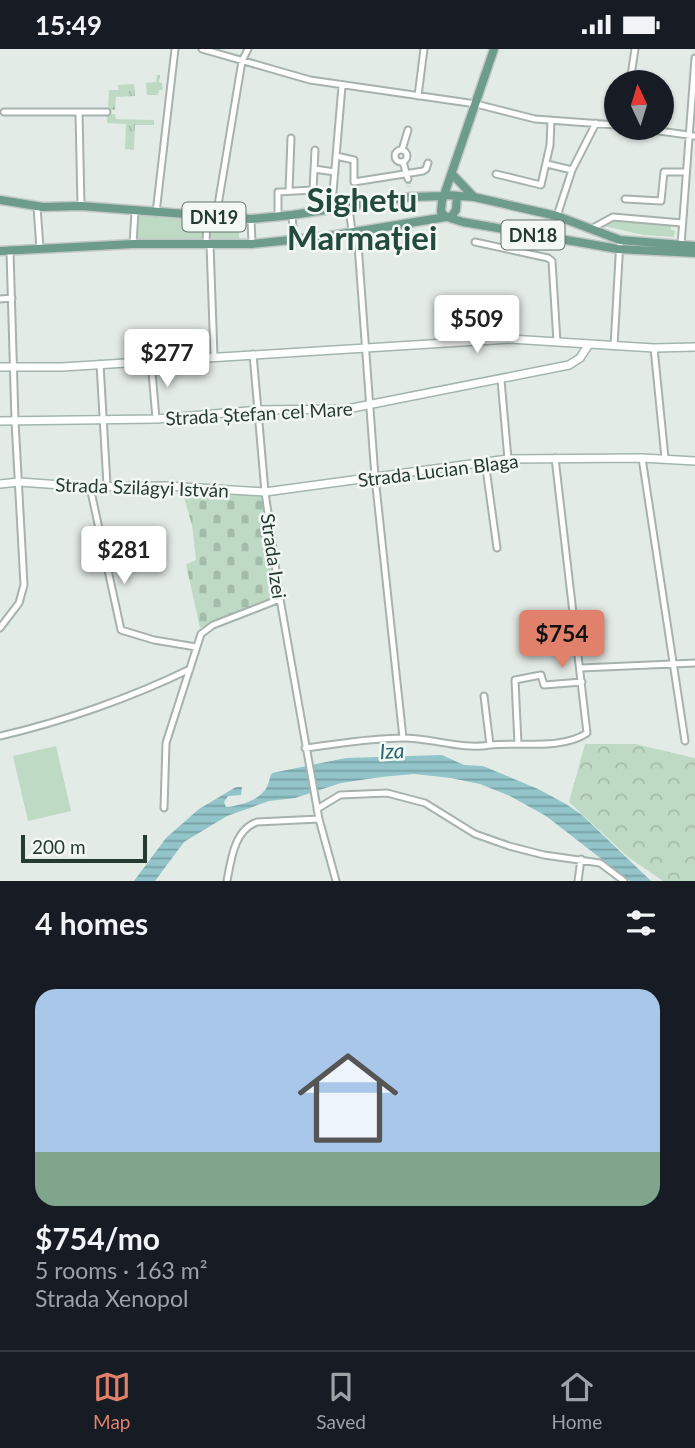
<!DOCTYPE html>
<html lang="en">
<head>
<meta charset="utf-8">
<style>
  body { margin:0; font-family:Lato,sans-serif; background:#20242c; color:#f1f3f6; height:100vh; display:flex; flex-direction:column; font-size:26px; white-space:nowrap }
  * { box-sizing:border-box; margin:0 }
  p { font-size:23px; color:#9ea1a6 }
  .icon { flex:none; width:38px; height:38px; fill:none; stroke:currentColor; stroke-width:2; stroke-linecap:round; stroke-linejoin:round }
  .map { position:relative; height:832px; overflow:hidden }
  .details { display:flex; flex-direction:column; background:#171b24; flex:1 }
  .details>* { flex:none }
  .needle { width:46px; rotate:356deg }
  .buttons { position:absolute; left:604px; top:21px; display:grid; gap:14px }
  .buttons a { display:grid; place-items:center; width:70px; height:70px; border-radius:50%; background:#171b24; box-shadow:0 2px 5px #0004; font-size:35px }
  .scale { position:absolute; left:21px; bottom:18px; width:126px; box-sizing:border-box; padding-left:7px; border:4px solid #253a33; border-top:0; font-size:19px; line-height:24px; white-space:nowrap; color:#253a33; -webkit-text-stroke:5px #f3f8f5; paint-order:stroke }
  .price { position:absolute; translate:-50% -60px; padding:0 16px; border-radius:7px; background:#fff; color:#222; font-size:23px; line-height:46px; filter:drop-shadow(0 2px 4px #0008) }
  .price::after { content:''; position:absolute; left:50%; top:42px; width:21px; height:16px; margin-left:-10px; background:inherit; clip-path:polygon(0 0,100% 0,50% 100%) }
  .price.current { background:#e1816b; color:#111 }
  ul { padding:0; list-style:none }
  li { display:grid; align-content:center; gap:14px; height:371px; padding:0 35px }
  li+li { border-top:2px solid #363941 }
  li span { display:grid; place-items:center; height:217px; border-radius:21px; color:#555 }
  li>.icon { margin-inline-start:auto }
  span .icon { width:126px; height:126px; fill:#fffc; stroke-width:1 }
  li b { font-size:30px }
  h2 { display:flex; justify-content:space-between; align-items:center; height:84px; padding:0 35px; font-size:30px }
  .status { display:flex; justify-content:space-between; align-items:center; height:49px; padding:0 35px; background:#171b24; direction:ltr }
  .status svg { height:19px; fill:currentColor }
  .tabs { display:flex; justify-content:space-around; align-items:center; height:98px; border-top:2px solid #363941; background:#171b24; font-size:19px; color:#9ea1a6 }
  .tabs a { display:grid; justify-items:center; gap:4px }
  .tabs .current { color:#e1816b }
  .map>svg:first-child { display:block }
  .grass { fill:url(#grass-tufts) }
  .forest { fill:url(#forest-crowns) }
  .cemetery { fill:url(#cemetery-stones) }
  .park { fill:#bedac4 }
  .water { fill:url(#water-rules) }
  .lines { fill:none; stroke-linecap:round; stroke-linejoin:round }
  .street-tunnel { stroke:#bdc8c3; stroke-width:5; stroke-dasharray:5 2.5; stroke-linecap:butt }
  .street-casing { stroke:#a6b2ad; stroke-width:9 }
  .secondary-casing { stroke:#a3b5ae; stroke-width:10 }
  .primary-casing { stroke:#c2c8c6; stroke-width:11 }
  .street { stroke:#fff; stroke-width:5 }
  .secondary { stroke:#fff; stroke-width:7 }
  .primary { stroke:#6d9b8c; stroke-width:8 }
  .labels { text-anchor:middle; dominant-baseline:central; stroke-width:5; stroke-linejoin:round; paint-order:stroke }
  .shield { fill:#f3f8f5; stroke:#63736d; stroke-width:2 }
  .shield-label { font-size:18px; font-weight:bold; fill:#253a33 }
  .street-label { font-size:19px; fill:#253a33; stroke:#f3f8f5 }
  .water-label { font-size:21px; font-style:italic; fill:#26676f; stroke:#f3f8f5 }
  .town-label { font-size:33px; font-weight:bold; fill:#234a3e; stroke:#f3f8f5 }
</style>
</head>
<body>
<div class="status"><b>15:49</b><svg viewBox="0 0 49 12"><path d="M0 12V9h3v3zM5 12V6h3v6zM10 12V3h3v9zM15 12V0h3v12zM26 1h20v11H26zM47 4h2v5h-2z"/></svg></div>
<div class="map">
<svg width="695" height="832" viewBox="0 0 695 832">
  <defs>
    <pattern id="grass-tufts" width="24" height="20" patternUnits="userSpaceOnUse" patternTransform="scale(1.75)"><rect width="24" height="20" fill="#bedac4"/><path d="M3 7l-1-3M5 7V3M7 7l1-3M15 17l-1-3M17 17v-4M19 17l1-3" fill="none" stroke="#a3bca9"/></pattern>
    <pattern id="forest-crowns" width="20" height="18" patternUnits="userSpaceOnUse" patternTransform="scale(1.75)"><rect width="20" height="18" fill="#bedac4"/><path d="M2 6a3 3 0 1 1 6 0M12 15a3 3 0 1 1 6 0" fill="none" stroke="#a3bca9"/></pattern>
    <pattern id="cemetery-stones" width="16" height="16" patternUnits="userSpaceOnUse" patternTransform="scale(1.75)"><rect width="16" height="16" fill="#bedac4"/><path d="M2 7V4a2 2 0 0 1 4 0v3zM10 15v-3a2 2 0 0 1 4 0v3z" fill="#a3bca9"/></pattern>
    <pattern id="water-rules" width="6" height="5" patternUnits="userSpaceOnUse" patternTransform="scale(1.75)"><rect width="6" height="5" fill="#92c4c9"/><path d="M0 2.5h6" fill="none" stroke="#77a0a4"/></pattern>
  </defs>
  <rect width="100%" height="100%" fill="#e3ebe7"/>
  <path class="grass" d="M157 26H160L159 33 162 34 163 41H159L158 46H147L146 34 156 33Z
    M134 35 135 47 116 48 115 61H108L109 41H118V36Z
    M107 65H115L116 70 154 71V76H135L134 101 125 100 126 75 107 74Z"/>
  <path class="forest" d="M585 695H635L695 709V832H663L628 808 569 753Z"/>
  <path class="cemetery" d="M182 442 263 447 277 547 200 579 186 515 196 511 192 476Z"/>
  <path class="park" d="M138 165 239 173V192H137Z
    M612 172 671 176V181L675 182 674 188 644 186 604 177Z
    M56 697 71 762 28 772 13 707Z"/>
  <path class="water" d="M442 706 464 716 483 717 538 740 566 755 582 766 651 832H630L546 767 510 747 480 735 451 729 414 725 381 728 341 734 295 749 269 752 227 767 184 793 155 832H134L166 789 199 760 236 738H242L241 746 228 747 224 753 226 758C238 757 257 752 265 741 269 736 269 729 272 724L346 709Z"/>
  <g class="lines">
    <path class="street-tunnel" d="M408 130 409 138"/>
    <defs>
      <path id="street" d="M202 0 310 31 476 55 535 70 616 76
        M630 33 635 0
        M418 47 424 0
        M4 63H107
        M79 64 81 157
        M638 79 695 87
        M395 107a6 6 0 1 1 12 0a6 6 0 1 1-12 0Z
        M402 101 408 81
        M336 107 354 111V133L423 122 426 120 428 114
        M403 113 408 130
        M547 115 572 121
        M314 120 335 123
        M496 125 541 136 550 96 551 71
        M289 142 291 89
        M625 150 661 152 664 123H686
        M37 158 40 199
        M349 158 352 183
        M326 161 333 143 342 37
        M156 164 175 0
        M292 166 294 191
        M557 167 572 121 596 74
        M216 168 242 12 248 0
        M278 168V143L313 141 315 101
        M251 170 252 195
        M591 180 613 168 682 174
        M357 182 375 428 403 689
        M475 193 548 209 552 212 557 293
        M133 195 135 162
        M206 195 207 167
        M210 195 214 307
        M681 196 695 9
        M0 250 12 249
        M614 297 620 191
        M654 299 665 409
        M253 305 265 443 280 550 319 770 336 832
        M151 311 156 370
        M100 315 107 436
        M501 331 508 410
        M642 409 685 692
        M485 412 497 499
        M90 438 121 581 154 591 196 598
        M0 579 19 554 24 536 15 372 10 202
        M581 619 695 614
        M0 687C62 673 133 648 190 620
        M518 695 515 631 541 626 544 636 582 633
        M490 696C519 693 562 701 587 684L555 409
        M305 699C338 695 371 689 403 689 432 689 462 701 490 696L484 647
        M164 759 166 694 201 585 213 576 280 550
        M317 760 340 746 387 744 425 754 475 785 509 797 544 806 600 814 624 832
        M227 832C231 811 234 781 257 773L319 770
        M578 832 581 810"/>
      <path id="secondary" d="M0 318H62L510 290 654 299 695 298
        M0 372 156 370 258 361 347 360 569 316 580 309 589 295
        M0 435 19 433 90 438 167 437 265 443 508 410 642 409 695 412"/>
      <path id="primary" d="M452 125 474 148
        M446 146 474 148 557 167 620 191 695 197
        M457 147 456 161 451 168H446L441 163 442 152 494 0
        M0 151 43 158 81 157 251 170 292 166 411 148 444 147
        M450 169 463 173 618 200 695 204
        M0 202 133 195H252L329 187 446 168"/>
    </defs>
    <use href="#street" class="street-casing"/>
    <use href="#secondary" class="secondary-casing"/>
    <use href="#primary" class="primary-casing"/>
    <use href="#street" class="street"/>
    <use href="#secondary" class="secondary"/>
    <use href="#primary" class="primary"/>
  </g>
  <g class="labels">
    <g class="shield">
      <rect x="182.5" y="153.5" width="63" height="29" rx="5"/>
      <rect x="501.5" y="171.5" width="63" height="29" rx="5"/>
    </g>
    <g class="shield-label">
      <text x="214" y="168">DN19</text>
      <text x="533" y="186">DN18</text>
    </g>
    <g class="street-label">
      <text transform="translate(259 364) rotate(-3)">Strada Ștefan cel Mare</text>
      <text transform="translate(438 421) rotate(-7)">Strada Lucian Blaga</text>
      <text transform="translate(142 438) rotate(2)">Strada Szilágyi István</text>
      <text transform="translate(274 507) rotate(82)">Strada Izei</text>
    </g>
    <g class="water-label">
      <text transform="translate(392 701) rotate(-3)">Iza</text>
    </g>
    <g class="town-label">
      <text x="362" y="150">Sighetu<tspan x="362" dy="38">Marmației</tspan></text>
    </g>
  </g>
</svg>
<div class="buttons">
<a><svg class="needle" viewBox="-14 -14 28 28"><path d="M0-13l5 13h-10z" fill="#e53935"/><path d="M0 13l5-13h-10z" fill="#9ea1a6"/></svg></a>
</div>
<div class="scale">200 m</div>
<b class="price" style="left:477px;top:306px">$509</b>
<b class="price" style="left:167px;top:340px">$277</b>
<b class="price" style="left:124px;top:537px">$281</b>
<b class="price current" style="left:562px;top:621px">$754</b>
</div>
<section class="details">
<h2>4 homes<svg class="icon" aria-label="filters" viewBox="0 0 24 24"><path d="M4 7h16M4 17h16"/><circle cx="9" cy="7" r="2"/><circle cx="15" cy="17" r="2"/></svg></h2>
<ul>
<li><span style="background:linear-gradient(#a9c7e8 75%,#7fa58c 0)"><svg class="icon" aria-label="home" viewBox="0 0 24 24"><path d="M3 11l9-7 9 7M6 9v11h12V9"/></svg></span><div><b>$754/mo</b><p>5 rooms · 163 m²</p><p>Strada Xenopol</p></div></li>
</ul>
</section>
<nav class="tabs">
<a class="current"><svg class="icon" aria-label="map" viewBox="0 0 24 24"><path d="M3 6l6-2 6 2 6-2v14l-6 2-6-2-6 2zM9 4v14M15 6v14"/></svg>Map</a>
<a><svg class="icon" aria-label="saved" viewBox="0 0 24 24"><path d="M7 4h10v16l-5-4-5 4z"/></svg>Saved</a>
<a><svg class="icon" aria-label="home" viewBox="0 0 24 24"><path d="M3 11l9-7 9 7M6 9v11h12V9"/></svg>Home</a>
</nav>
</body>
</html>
